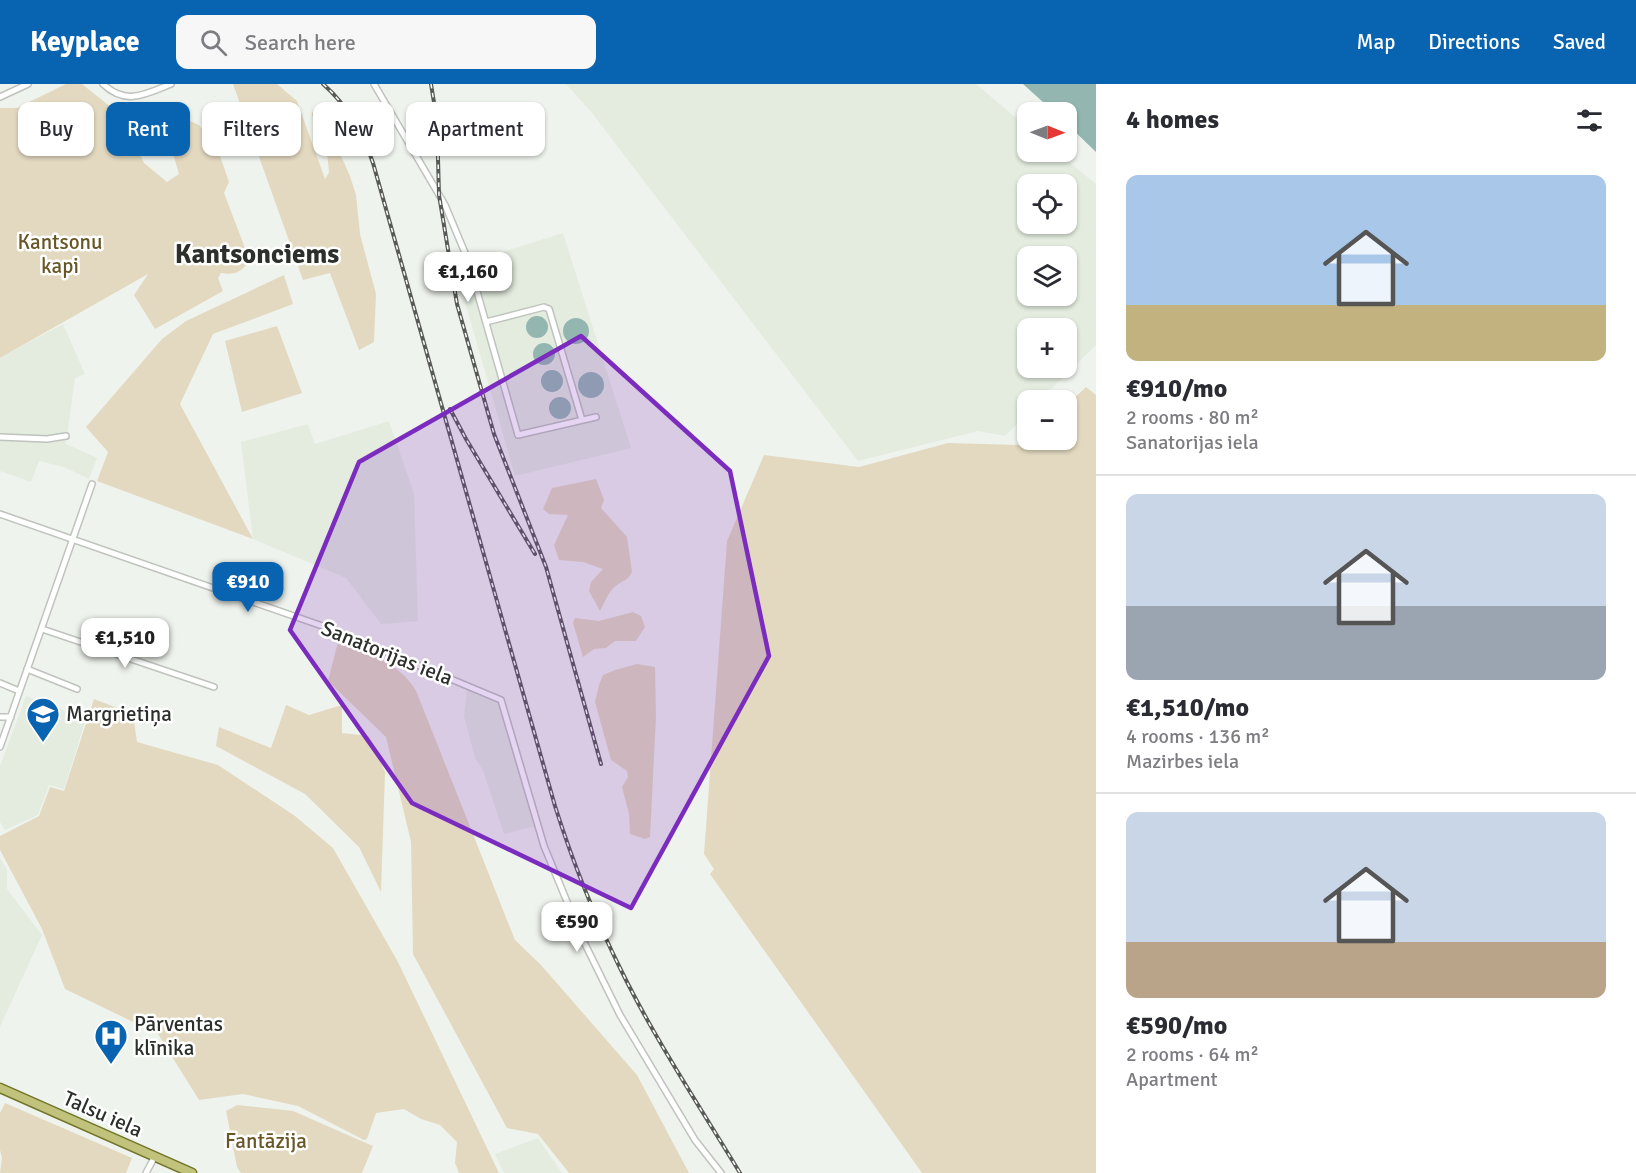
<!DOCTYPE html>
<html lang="en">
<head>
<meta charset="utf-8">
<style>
  body { margin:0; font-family:Signika,sans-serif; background:#f7f7f7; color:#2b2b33; height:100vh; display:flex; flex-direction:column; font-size:22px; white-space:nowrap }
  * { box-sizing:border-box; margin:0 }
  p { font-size:20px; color:#7c7c81 }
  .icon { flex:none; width:33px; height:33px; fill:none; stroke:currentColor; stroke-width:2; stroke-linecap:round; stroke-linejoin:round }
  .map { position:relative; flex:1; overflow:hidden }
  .details { display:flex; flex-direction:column; background:#fff; width:540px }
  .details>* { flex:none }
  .guide { position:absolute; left:18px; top:18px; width:570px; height:54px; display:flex; gap:12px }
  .needle { width:39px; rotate:91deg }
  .controls { position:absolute; left:1017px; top:18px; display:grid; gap:12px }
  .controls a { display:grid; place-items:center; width:60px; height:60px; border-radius:12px; background:#fff; box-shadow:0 2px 4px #0004; font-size:30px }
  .price { position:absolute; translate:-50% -51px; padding:0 14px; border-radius:12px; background:#fff; color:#222; font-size:20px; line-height:39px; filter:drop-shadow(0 2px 3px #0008) }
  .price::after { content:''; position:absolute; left:50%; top:36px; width:18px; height:14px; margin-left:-9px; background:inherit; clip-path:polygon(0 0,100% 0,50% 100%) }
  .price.on { background:#0863b0; color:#fff }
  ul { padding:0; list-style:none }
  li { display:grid; align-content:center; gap:12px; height:318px; padding:0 30px }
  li+li { border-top:2px solid #e1e1e2 }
  li span { display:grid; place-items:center; height:186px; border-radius:12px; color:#555 }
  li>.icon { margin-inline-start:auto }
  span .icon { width:108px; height:108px; fill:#fffc; stroke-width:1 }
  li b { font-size:26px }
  h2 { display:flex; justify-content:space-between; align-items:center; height:72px; padding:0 30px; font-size:26px }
  .tag { padding:0 21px; border-radius:12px; background:#fff; box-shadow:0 2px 4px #0004; font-size:21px; line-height:54px }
  .tag.on { background:#0863b0; color:#fff }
  header { display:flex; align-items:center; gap:36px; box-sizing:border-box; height:84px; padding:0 30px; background:#0863b0; color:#fff }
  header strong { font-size:28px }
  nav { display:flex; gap:33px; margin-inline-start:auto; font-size:21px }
  .search { width:420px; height:54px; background:#f7f7f7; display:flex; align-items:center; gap:15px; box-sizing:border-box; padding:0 21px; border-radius:12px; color:#7c7c81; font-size:22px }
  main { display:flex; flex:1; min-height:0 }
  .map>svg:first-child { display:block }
  .built { fill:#e3ecdf; fill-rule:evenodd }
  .green { fill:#e3d9c0 }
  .water { fill:#93b7b0 }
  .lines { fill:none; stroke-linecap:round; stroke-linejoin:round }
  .street-casing { stroke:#bfc3bd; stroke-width:8 }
  .primary-casing { stroke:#727528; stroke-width:11 }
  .street { stroke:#fff; stroke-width:5 }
  .primary { stroke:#c1c37d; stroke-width:8 }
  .rail-casing { stroke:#585a57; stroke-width:4 }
  .rail { stroke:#fefffe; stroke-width:1.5; stroke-dasharray:4.5; stroke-linecap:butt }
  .marked { fill:#7b2cbf; fill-opacity:0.2; stroke:#7b2cbf; stroke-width:4.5; stroke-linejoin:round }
  .labels { text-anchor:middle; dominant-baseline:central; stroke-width:5; stroke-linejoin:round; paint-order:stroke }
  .park-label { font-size:21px; fill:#685626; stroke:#fefffe }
  .street-label { font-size:21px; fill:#2d2f2d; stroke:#fefffe }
  .poi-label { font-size:21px; fill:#2d2f2d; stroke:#fefffe; text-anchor:start }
  .district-label { font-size:27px; font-weight:bold; fill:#2d2f2d; stroke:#fefffe }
</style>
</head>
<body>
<header>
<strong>Keyplace</strong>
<div class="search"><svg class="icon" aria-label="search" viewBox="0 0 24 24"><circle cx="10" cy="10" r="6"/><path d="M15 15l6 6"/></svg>Search here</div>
<nav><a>Map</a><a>Directions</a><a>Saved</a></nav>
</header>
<main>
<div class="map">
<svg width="1096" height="1089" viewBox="0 0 1096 1089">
  <rect width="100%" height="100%" fill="#eff3ed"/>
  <path class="built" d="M566 0H976L1027 43 1028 68H1057L1096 100V261L1040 316H1028L1027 330 1005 352 978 347 858 377 592 29ZM1066 100V140H1028V100ZM1028 172H1066V212H1028ZM1066 244V284H1028V244Z
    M563 149 631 364 515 392 455 183Z
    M63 240 85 290 75 294 66 360 97 374 89 395 64 383 39 377 31 398 0 387V274Z
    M389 337 414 410 418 537 381 540 346 494 253 455 241 358 308 340 315 360Z
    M467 606 499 619 501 621 535 742 504 750 483 686 475 674 464 632Z
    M26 612 86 635 64 705 49 701 38 731 5 746 0 738V682Z
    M0 774 7 785V805L42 851 0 943Z
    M538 1054 562 1089H504L495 1070Z"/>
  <path class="green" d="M66 0H82L122 32 144 79 167 98 179 90 163 36 176 31 199 41 218 66 229 98 224 109 250 177C239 189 236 191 221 189L218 194 223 207 155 245 134 211 148 190 0 274V24H17Z
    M233 0H277L297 17 325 95 329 88 327 69 312 31V28L319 32 329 45 350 92 356 111 360 150 376 210 374 258 359 266 330 189 303 196Z
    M284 191 293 220 213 250 180 320 253 455 97 397 108 368 86 343 162 255 186 237Z
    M277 242 302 309 242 328 225 257Z
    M1086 303 1096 311V1089H922L710 790 714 785 704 770 727 457 764 371 859 383 948 359 1022 361 1028 356H1066L1067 321Z
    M596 395 604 416 601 424 627 453 632 488C626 498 625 495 617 501 609 506 605 518 600 527L589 507 591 498 603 485 583 478 559 476 554 461 568 431 549 430 543 425 552 404Z
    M633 528 641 532 645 543 636 557H615L606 564 594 565 583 573 573 539 575 534 599 537Z
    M338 558C362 566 393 577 409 597 412 600 415 605 417 609L515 856 541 881 637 991 689 1089H569L538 1050 507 1044 413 870 411 758 386 653 328 597Z
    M637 580 655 583 656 633 650 753 645 755 630 750 629 730 622 703 628 693 627 687 611 676 595 618 599 601 603 591 615 586Z
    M94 615 133 630 137 658 218 681 295 732 333 764 398 878 499 1089H459L455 1079 457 1058 440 1041 421 1035 404 1025 376 1029 367 1055 364 1056 298 1022 243 1010 199 1016 158 950 65 905 42 845 0 766V752L39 732 50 703 64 707Z
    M286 621 309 631 342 621V649L369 652 385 688 381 808 359 763 305 710 216 662 219 643 271 664Z
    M5 1019 132 1074 126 1089H0L2 1074 0 1066V1029Z
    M237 1021 293 1027 373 1062 362 1089H241L237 1083 226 1027Z"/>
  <path class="water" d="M1023 0H1096V68L1067 40 1066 28H1054Z
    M526 243a11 11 0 1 1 22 0a11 11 0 1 1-22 0Z
    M563 247a13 13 0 1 1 26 0a13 13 0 1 1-26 0Z
    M533 270a11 11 0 1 1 22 0a11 11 0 1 1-22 0Z
    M541 297a11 11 0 1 1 22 0a11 11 0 1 1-22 0Z
    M578 301a13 13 0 1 1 26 0a13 13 0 1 1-26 0Z
    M549 324a11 11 0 1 1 22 0a11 11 0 1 1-22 0Z"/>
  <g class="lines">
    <defs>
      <path id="street" d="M103 0C126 22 146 10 171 0
        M374 0 445 121 468 176 518 351 596 333
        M0 13 28 0
        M486 238 544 223 549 225 582 336
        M0 353 47 355 66 352
        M0 430 331 545 501 616 544 762 582 854 620 931 695 1056 721 1089
        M42 545 214 603
        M27 585 77 605
        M0 599 19 607
        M0 633H11
        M0 663 92 400
        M146 1089 155 1072"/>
      <path id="primary" d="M0 1004 192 1089"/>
    </defs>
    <use href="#street" class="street-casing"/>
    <use href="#primary" class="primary-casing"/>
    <use href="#street" class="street"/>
    <use href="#primary" class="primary"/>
    <defs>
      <path id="rail" d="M323 0C347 21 363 49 373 79L555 722C573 779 595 834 622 888 656 957 700 1023 740 1089
        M431 0 437 37 439 111 457 220 494 350 546 483 601 680
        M450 325 466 355 535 470"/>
    </defs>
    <use href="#rail" class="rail-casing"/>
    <use href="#rail" class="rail"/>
  </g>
  <path class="marked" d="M581 252 730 387 769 572 631 824 412 719 290 546 359 378Z"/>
  <defs>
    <symbol id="school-pin" viewBox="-11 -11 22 30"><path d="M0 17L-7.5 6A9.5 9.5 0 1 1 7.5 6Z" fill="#0863b0" stroke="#fefffe"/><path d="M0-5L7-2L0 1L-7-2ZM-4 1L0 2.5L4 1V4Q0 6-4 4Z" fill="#fff"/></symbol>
    <symbol id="hospital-pin" viewBox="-11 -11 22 30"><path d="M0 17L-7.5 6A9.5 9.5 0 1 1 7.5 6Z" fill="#0863b0" stroke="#fefffe"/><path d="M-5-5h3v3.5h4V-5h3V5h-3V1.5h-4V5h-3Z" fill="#fff"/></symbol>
  </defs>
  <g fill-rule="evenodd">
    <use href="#school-pin" x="24" y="611" width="38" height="52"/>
    <use href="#hospital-pin" x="92" y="933" width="38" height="52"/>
  </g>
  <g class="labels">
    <g class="park-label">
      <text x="60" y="158">Kantsonu<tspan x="60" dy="24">kapi</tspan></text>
      <text x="266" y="1057">Fantāzija</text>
    </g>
    <g class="street-label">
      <text transform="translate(387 569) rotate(22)">Sanatorijas iela</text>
      <text transform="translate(103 1030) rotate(24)">Talsu iela</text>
    </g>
    <g class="poi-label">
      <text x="66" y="630">Margrietiņa</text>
      <text x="134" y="940">Pārventas<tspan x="134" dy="24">klīnika</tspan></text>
    </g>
    <g class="district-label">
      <text x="257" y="170">Kantsonciems</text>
    </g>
  </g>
</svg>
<div class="controls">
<a><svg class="needle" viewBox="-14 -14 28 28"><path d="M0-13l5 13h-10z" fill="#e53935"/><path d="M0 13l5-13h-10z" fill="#7c7c81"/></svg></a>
<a><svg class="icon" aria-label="locate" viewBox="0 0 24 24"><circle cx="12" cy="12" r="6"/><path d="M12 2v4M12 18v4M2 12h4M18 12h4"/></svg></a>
<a><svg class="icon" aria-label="layers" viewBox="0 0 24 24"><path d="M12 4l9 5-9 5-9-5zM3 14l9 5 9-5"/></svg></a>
<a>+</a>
<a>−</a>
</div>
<b class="price" style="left:468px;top:219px">€1,160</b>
<b class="price on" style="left:248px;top:529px">€910</b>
<b class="price" style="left:125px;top:585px">€1,510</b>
<b class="price" style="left:577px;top:869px">€590</b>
<div class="guide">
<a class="tag">Buy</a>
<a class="tag on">Rent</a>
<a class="tag">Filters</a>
<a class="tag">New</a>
<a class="tag">Apartment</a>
</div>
</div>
<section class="details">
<h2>4 homes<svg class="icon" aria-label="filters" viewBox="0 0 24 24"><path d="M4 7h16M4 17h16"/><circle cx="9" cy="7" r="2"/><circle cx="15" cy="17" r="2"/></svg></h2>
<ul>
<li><span style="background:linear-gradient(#a9c7e8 70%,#c2b280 0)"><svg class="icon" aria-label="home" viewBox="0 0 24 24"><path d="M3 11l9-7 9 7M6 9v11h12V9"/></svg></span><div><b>€910/mo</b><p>2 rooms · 80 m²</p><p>Sanatorijas iela</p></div></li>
<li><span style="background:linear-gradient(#c9d6e8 60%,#9aa5b1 0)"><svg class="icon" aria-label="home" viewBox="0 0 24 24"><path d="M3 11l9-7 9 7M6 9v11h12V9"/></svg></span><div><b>€1,510/mo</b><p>4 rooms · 136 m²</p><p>Mazirbes iela</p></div></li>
<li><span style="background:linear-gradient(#c9d6e8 70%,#b9a48a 0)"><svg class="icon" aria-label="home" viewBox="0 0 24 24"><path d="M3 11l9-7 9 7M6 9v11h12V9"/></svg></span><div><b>€590/mo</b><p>2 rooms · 64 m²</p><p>Apartment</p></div></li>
</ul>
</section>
</main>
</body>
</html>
